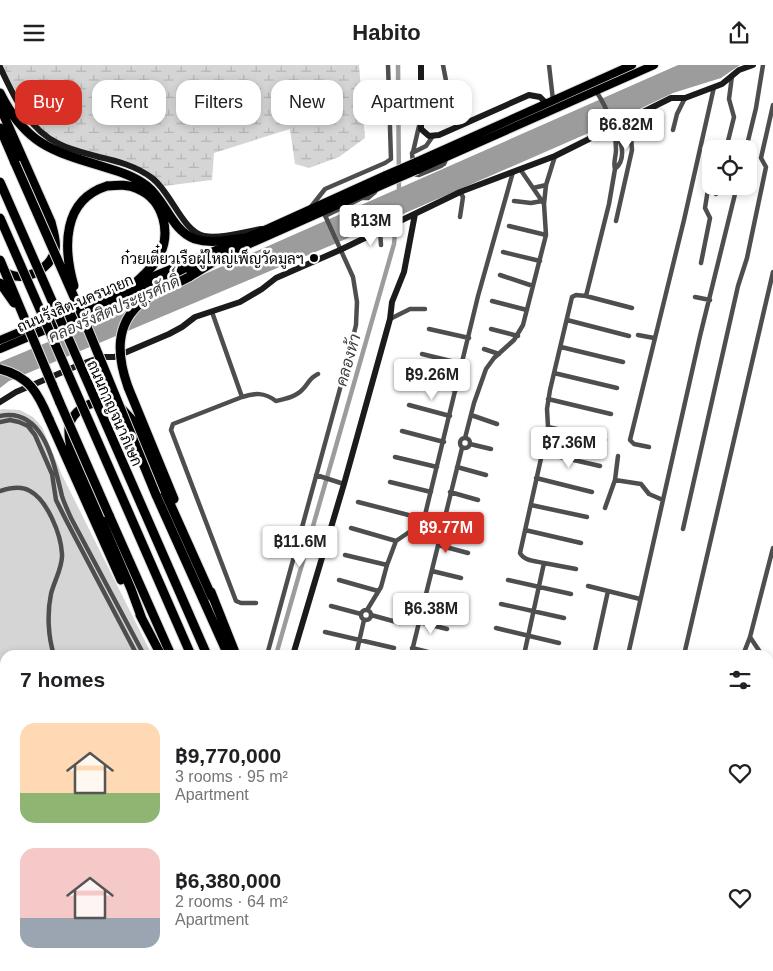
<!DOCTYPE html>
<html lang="en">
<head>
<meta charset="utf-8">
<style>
  body { margin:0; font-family:Helvetica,Sarabun,sans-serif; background:#f2f2f2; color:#202124; height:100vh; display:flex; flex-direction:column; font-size:19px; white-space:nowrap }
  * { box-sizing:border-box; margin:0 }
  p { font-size:16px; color:#757577 }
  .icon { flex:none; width:28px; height:28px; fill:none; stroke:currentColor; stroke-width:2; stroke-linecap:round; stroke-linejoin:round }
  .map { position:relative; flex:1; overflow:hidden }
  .panel { position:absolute; left:0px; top:585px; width:774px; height:321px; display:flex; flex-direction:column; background:#fff; border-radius:15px 15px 0 0; box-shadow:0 2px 8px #0003 }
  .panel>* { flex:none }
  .banner { position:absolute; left:15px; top:15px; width:500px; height:45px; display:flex; gap:10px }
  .fabs { position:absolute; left:702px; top:75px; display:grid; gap:10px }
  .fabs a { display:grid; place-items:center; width:55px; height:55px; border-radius:10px; background:#fff; box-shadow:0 2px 8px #0003; font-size:25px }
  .price { position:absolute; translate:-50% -42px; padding:0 11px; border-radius:5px; background:#fff; color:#222; font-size:16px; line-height:32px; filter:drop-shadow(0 1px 2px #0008) }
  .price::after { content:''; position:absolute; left:50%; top:30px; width:15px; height:11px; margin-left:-8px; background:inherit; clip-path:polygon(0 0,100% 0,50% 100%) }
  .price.on { background:#d93025; color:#fff }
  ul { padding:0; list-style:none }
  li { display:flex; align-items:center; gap:15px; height:125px; padding:0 20px }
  li span { display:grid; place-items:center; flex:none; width:140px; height:100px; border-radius:15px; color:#555 }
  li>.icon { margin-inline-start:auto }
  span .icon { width:60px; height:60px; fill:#fffc; stroke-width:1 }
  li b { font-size:21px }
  h2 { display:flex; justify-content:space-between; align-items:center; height:60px; padding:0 20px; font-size:21px }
  .pill { padding:0 18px; border-radius:15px; background:#fff; box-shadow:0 2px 8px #0003; font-size:18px; line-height:45px }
  .pill.on { background:#d93025; color:#fff }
  header { display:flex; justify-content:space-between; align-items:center; height:65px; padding:0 20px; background:#fff; font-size:22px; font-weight:700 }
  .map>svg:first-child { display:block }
  .green { fill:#d5d5d5 }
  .wetland { fill:url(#wetland-marsh) }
  .water { fill:#9c9c9c }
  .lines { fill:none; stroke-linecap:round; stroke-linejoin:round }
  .canal { stroke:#9c9c9c; stroke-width:4.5 }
  .primary-casing { stroke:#dbdbdb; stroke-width:10 }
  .highway-casing { stroke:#dbdbdb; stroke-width:11 }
  .street { stroke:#4e4e4e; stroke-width:4.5 }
  .secondary { stroke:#1b1b1b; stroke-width:6 }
  .primary { stroke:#000; stroke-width:8 }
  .highway { stroke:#000; stroke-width:9 }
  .primary-bridge-casing { stroke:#dbdbdb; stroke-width:10; stroke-linecap:butt }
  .highway-bridge-casing { stroke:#dbdbdb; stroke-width:11; stroke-linecap:butt }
  .primary-bridge { stroke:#000; stroke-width:8 }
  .highway-bridge { stroke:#000; stroke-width:9 }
  .poi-dot { fill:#000; stroke:#fff; stroke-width:2 }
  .labels { text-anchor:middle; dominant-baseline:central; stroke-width:5; stroke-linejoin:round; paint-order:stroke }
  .poi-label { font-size:15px; fill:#000; stroke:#fff; text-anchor:end }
  .street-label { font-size:15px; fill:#000; stroke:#fff }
  .water-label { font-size:16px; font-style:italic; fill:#3d3d3d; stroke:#fff }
</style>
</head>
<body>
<header><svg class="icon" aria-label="menu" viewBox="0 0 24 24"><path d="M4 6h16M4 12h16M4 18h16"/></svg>Habito<svg class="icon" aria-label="share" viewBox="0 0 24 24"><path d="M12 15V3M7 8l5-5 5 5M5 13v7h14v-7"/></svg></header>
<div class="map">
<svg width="773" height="906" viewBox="0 0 773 906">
  <defs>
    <pattern id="wetland-marsh" width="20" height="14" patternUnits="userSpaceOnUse" patternTransform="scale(1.25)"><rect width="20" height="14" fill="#d5d5d5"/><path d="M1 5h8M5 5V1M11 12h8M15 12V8" fill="none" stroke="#b5b5b5"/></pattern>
  </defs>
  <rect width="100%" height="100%" fill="#fff"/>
  <path class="green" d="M2 344 20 345 33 352 42 362 62 410 152 590H5V901H177L176 906H0V345Z"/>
  <path class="wetland" d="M1 0H359L365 73 339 92 309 103 295 99 290 64 214 88 212 115 164 121 146 107 74 83 53 75 24 47Z"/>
  <path class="water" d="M678 0H740L721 13 673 28 600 63 332 180 9 316 0 323V297L96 257Z"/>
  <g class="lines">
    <path class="canal" d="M398 0 399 126
      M276 590 394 179 397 146
      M186 906 187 901"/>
    <defs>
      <path id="primary" d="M416 97 632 0
        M417 105 654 0
        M225 190 387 118
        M0 275 269 163 386 110
        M0 284 207 197"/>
      <path id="highway" d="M0 28C25 78 51 86 101 101 117 106 133 110 147 121 166 136 171 165 195 174 211 179 228 175 244 173
        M0 42 51 157C53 166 57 176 55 185 51 202 29 216 11 210 8 209 4 206 1 204
        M0 63 15 98
        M107 121C118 120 128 119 138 124 164 135 172 169 158 193 152 204 141 212 132 221
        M189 212 228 188
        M52 319 60 338
        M128 322 174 434
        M49 354 121 515
        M156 430 228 590
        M109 450 171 590
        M211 527 236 590
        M140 550 161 590
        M142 554 131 524 71 384C70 376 67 365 70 357 77 342 96 333 113 338 121 341 127 350 133 356L212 532
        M305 901 307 906
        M325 901 327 906
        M341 901 343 906
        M361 901 363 906"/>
    </defs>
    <use href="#primary" class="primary-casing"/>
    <use href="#highway" class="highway-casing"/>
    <path class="street" d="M443 0 453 52
      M549 0 553 35
      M673 65 677 49 685 33
      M433 71 426 81 412 88 414 109 419 110 441 101 444 99 447 92
      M726 84 734 52 729 34 732 11
      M746 84 756 43 763 0
      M413 87 419 61
      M520 104 544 139
      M615 104C625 96 624 78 615 70
      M533 123 546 120
      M716 129 717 121
      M514 136 531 138 542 136
      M310 143 325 124 385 98 391 94 388 0
      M325 151 362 133H368L375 127
      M460 152 463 132 460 127
      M616 156 632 85 630 59
      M509 161 546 170
      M380 166 381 180
      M503 187 540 196
      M701 198 710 153 705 143 708 124 712 122H717
      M500 210 533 221
      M586 231 632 243
      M695 232 710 235
      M492 236 527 245
      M212 247 242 332 173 359 171 365 236 536 241 538H256
      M390 254 410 244H425
      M567 255 629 271
      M429 264 469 273
      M491 264 518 271
      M638 270 654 273
      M561 282 623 297
      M484 284 499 289
      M422 289 463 299
      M554 308 617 323
      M415 315 456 325
      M242 332C255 328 264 327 276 336 285 334 296 332 303 324 309 318 309 313 318 309
      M548 334 611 349
      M409 340 450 351
      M471 350 497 359
      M0 351C44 342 54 399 62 431 64 438 68 446 71 453L144 590
      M0 357 10 355 19 357 28 361 35 370 52 409 56 435 66 455 137 590
      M548 362 605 375
      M402 366 444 377
      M460 378a5 5 0 1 1 10 0a5 5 0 1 1-10 0Z
      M465 373 474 338 486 304 494 293 514 275 523 260 546 170 544 139 546 120 555 91
      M470 379 491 384
      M649 382 634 379 630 375 684 155 714 22
      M543 388 600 401
      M395 392 437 402
      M457 402 486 410
      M316 410 344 419
      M536 413 592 427
      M615 415 641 419 649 429 663 435
      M390 417 431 427
      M0 426C9 423 21 420 30 426 47 435 61 469 62 489 63 502 54 516 51 529 47 548 48 572 54 590
      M450 427 478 435
      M358 437 424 454
      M531 440 587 452
      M605 443 615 415 618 391
      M444 454 473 462
      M351 463 396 476
      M683 464 738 221 747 193 766 102 761 93 773 40
      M525 465 581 478
      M438 480 468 488
      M345 490 387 500
      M544 498 576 504
      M432 506 461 513
      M339 515 378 526
      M508 515 571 529
      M588 521 640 534
      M425 532 454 539
      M501 539 564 553
      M331 541 361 549
      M367 545 381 522 387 500 396 476 418 461 425 450 478 231 513 107
      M361 550a5 5 0 1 1 10 0a5 5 0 1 1-10 0Z
      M371 550 400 558
      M419 557 447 564
      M496 563 559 578
      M325 567 394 583
      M750 572 762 590
      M412 583 440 590
      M491 588 500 590
      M267 590 341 320 356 260 357 237 353 212 323 146
      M356 590 364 555
      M411 590 462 383
      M524 590 544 498C536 496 524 496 520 488L548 362 547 344 550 325 572 232 576 230 586 231 609 139 615 104C613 97 616 92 616 85 616 65 607 43 596 26
      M594 590 608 526
      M628 590 700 271 737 121
      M684 590 773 207
      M743 590 750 572 773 483
      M769 669 773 670
      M769 688 773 681
      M769 733 773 728
      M0 742 5 727
      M769 743 773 748
      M769 850 773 831
      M769 883 773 863
      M489 901 490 906
      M603 901 608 903
      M728 901 738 904
      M155 906 157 901
      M461 906 462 901
      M545 906 546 901
      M674 906 675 901
      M764 906 765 901"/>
    <path class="secondary" d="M421 0V64L429 71 439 70 529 30 540 32 546 38
      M0 2C14 32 28 64 59 79 71 85 85 88 99 92 117 96 136 101 152 113 171 127 183 167 204 171 220 174 245 167 261 164
      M0 337 16 327 79 300 101 292H114L122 289 169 269 182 262 195 252 240 237 262 224 276 213 340 185 460 127 555 91 613 62 630 59 639 49 671 33H685L722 19 739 5 753 0
      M293 590 344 419 390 254 392 237 404 207 415 149
      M288 901 290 906
      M374 901 376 906
      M205 906 206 901"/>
    <use href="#primary" class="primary"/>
    <use href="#highway" class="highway"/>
    <defs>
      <path id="primary-bridge" d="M386 110 416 97
        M387 118 417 105"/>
      <path id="highway-bridge" d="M15 98 85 257 156 430
        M0 117 207 590
        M0 153 191 590
        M0 195 52 319
        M0 218 14 238
        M74 221C63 183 62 135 107 121
        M0 304C29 311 38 328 49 354
        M128 322C117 291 114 259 143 236 157 226 174 220 189 212
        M60 338 109 450"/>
    </defs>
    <use href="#primary-bridge" class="primary-bridge-casing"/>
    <use href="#highway-bridge" class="highway-bridge-casing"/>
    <use href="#primary-bridge" class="primary-bridge"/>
    <use href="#highway-bridge" class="highway-bridge"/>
  </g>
  <circle class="poi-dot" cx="314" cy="193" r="5"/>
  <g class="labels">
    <g class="poi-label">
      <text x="304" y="193">ก๋วยเตี๋ยวเรือผู้ใหญ่เพ็ญวัดมูลฯ</text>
    </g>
    <g class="street-label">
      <text transform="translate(75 238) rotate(-23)">ถนนรังสิต-นครนายก</text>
      <text transform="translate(115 348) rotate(66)">ถนนกาญจนาภิเษก</text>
    </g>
    <g class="water-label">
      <text transform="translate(114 244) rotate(-24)">คลองรังสิตประยูรศักดิ์</text>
      <text transform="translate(348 295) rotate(-74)">คลองห้า</text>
    </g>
  </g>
</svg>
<div class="fabs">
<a><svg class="icon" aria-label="locate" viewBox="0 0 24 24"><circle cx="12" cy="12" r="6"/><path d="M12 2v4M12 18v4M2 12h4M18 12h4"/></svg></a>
</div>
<b class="price" style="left:626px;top:86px">฿6.82M</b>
<b class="price" style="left:371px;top:182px">฿13M</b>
<b class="price" style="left:432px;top:336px">฿9.26M</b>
<b class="price" style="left:569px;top:404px">฿7.36M</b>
<b class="price on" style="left:446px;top:489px">฿9.77M</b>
<b class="price" style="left:300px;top:503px">฿11.6M</b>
<b class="price" style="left:431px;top:570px">฿6.38M</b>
<div class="banner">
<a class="pill on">Buy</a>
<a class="pill">Rent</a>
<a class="pill">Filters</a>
<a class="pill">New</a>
<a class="pill">Apartment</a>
</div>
<section class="panel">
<h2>7 homes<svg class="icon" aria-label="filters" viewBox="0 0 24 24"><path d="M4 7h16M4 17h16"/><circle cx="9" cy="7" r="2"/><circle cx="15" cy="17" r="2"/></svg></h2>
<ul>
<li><span style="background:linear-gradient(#ffd9b3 70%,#8fb573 0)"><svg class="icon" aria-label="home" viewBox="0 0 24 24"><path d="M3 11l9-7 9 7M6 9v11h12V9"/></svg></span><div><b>฿9,770,000</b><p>3 rooms · 95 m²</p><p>Apartment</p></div><svg class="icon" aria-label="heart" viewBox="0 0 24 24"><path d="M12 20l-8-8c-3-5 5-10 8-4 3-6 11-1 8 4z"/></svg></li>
<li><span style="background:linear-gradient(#f6c9c9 70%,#9aa5b1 0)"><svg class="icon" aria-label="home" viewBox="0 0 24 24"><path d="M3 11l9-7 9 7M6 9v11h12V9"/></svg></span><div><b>฿6,380,000</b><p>2 rooms · 64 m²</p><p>Apartment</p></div><svg class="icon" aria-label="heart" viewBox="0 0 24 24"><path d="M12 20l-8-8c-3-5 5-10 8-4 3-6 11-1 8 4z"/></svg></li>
</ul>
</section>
</div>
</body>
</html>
